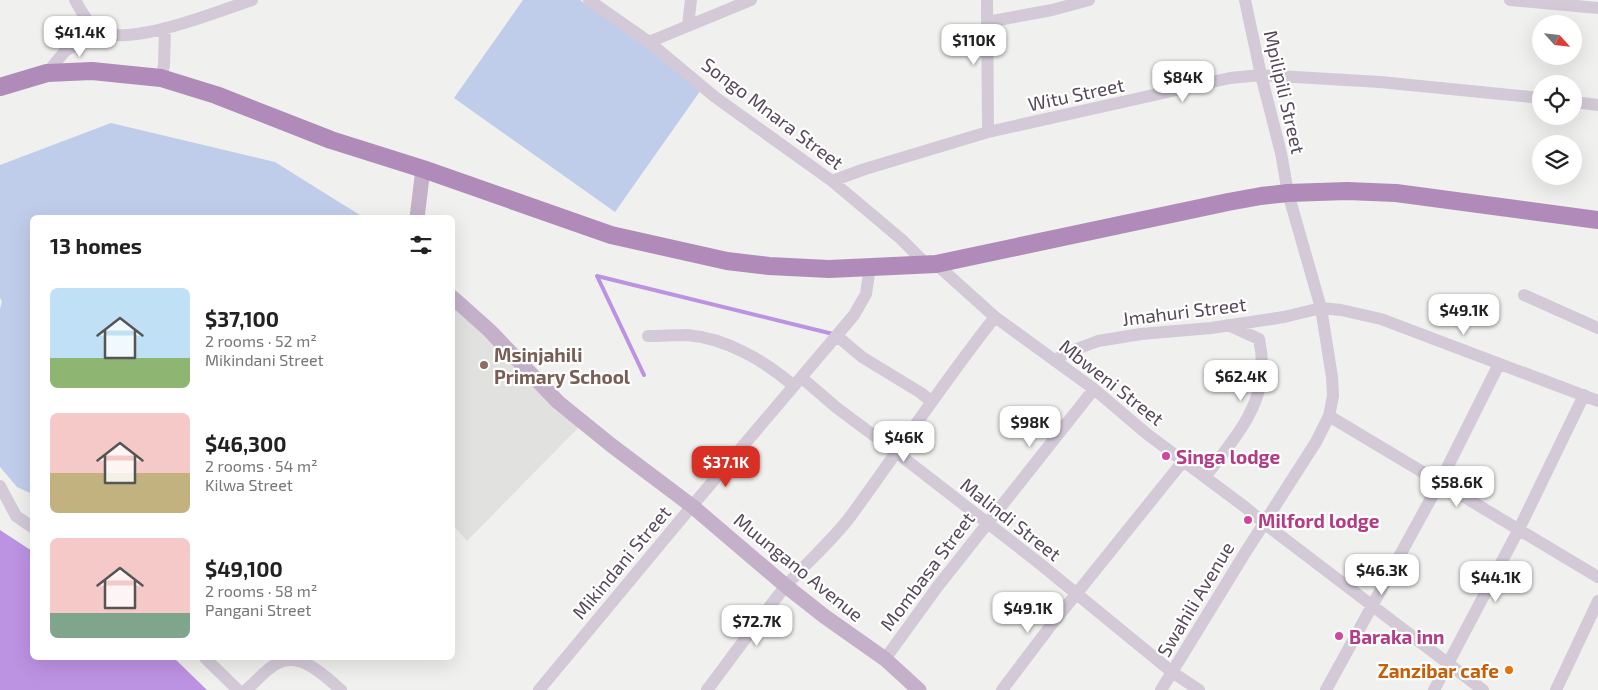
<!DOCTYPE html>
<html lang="en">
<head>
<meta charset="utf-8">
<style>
  body { margin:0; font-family:"Exo 2",sans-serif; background:#f2f2f2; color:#222; height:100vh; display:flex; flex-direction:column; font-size:19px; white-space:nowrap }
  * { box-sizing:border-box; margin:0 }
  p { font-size:16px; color:#767676 }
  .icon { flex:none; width:28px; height:28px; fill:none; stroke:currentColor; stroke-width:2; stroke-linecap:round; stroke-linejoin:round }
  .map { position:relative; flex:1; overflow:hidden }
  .sheet { position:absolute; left:30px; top:215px; width:425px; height:445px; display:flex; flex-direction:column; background:#fff; border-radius:8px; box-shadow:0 5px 20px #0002 }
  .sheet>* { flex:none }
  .needle { width:32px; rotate:117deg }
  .fabs { position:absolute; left:1532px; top:15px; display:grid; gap:10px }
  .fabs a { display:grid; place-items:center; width:50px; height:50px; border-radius:50%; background:#fff; box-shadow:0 5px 20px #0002; font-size:25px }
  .price { position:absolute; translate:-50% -42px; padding:0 11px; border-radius:10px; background:#fff; color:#222; font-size:16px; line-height:32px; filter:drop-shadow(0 1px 2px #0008) }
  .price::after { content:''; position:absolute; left:50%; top:30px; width:15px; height:11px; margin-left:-8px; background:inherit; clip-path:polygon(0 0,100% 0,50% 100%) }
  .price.selected { background:#d93025; color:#fff }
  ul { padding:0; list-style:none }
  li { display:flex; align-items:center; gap:15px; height:125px; padding:0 20px }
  li span { display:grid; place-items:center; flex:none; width:140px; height:100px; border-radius:8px; color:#555 }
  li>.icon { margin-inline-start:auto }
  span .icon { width:60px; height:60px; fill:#fffc; stroke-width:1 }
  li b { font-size:21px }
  h2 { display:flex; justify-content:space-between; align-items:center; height:60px; padding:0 20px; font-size:21px }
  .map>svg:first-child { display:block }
  .education { fill:#e1e1df }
  .green { fill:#c0cdea }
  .water { fill:#bc92e3 }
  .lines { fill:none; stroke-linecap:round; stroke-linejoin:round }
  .stream { stroke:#bc92e3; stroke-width:4 }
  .minor { stroke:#d3c9d7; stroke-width:12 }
  .major { stroke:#c5b0ca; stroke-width:15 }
  .highway { stroke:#b08ab8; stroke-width:18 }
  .education-dot { fill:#8d6e63; stroke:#fff; stroke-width:2 }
  .hotel-dot { fill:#d1479c; stroke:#fff; stroke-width:2 }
  .food-dot { fill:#e8710a; stroke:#fff; stroke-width:2 }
  .labels { text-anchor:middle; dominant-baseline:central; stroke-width:4.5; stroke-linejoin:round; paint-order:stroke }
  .street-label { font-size:19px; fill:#564859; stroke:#fff }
  .education-label { font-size:19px; font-weight:bold; fill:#785e54; stroke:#fff; text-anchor:start }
  .hotel-label { font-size:19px; font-weight:bold; fill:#b23c85; stroke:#fff; text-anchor:start }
  .food-label { font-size:19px; font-weight:bold; fill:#c56008; stroke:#fff; text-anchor:end }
</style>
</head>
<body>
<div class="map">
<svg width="1598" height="690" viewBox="0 0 1598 690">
  <rect width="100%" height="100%" fill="#f0f0ee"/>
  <path class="education" d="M452 303 579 427 467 541 453 525Z"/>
  <path class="green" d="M523 0H580L703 87 615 212 454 98Z
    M111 123 275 162 363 217 32 218V494L17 487 0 467V309L2 301 0 298V165Z"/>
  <path class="water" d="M0 530 32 551V658H174L207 690H0Z"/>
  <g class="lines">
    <path class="stream" d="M597 276 833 334
      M597 276 644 375"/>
    <path class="minor" d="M75 0C80 9 88 25 98 30 127 49 219 11 252 0
      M589 0 649 42 715 97 832 181 901 239 927 265
      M987 0 988 132
      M1510 0 1598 8
      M987 22 1052 10 1089 0
      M688 25 691 0
      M649 42 751 0
      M47 73 65 51 89 38 96 30
      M161 78 164 66 165 28
      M1574 102 1598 105
      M832 181 865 169 988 132 1230 78 1261 75 1380 82 1541 98
      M936 264 995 317 1094 389 1147 434 1245 507 1265 524 1483 690
      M1524 295 1598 328
      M648 336C661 336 674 335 687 335 726 338 765 361 794 386
      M837 336 862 357 921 393 932 402
      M1055 361 1066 353 1098 341 1141 334 1211 328 1284 317 1321 308 1341 310 1381 319 1598 401
      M802 378 837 408 896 452 1039 563 1172 672 1199 690
      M1329 416 1598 577
      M1205 477C1229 445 1263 409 1262 366 1262 357 1261 348 1259 339L1228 325
      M0 486 16 516 32 527
      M205 658 238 690
      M885 659 938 586 1094 389
      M246 690C256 682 265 670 276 664 300 650 325 676 341 690
      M539 690 692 506 854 315 866 294 870 267
      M707 690C733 656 758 620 785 587 806 563 831 542 850 517 899 450 944 381 995 317
      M1002 690 1052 624 1184 460
      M1161 690 1245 553 1316 442 1329 416 1333 396 1332 377 1321 308 1288 193 1281 153 1261 75 1245 0
      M1326 690 1440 482 1499 364
      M1434 690 1519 529 1584 395
      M1556 690 1598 601"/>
    <path class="major" d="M417 218 423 169
      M452 297 489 330 558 402 611 445 692 506 786 586 824 616 885 659 919 690"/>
    <path class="highway" d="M0 87 47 73 92 71 161 78 216 95 331 140 423 169 611 235 727 261 769 266 829 269 936 264 1228 202 1261 196 1288 193 1347 191 1396 193 1598 220"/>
  </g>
  <circle class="education-dot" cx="484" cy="365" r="5"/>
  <g class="hotel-dot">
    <circle cx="1166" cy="456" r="5"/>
    <circle cx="1248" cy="520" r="5"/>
    <circle cx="1339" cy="636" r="5"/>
  </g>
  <circle class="food-dot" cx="1509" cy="670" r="5"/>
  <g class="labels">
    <g class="street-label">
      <text transform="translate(1285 92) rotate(77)">Mpilipili Street</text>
      <text transform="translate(1076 94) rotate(-12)">Witu Street</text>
      <text transform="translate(773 113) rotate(37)">Songo Mnara Street</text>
      <text transform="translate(1184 311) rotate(-7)">Jmahuri Street</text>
      <text transform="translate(1112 382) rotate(38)">Mbweni Street</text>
      <text transform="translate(1011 519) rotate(38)">Malindi Street</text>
      <text transform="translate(621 562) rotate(-50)">Mikindani Street</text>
      <text transform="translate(799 567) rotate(39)">Muungano Avenue</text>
      <text transform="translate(927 571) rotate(-53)">Mombasa Street</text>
      <text transform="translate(1195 599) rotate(-59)">Swahili Avenue</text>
    </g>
    <g class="education-label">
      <text x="494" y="354">Msinjahili<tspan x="494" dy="22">Primary School</tspan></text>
    </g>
    <g class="hotel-label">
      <text x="1176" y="456">Singa lodge</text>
      <text x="1258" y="520">Milford lodge</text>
      <text x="1349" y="636">Baraka inn</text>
    </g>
    <g class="food-label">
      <text x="1499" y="670">Zanzibar cafe</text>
    </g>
  </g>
</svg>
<div class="fabs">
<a><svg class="needle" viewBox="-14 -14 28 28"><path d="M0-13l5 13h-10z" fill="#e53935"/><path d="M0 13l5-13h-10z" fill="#767676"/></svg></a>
<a><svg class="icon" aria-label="locate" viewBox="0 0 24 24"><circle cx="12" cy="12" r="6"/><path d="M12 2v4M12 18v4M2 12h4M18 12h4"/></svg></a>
<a><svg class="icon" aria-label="layers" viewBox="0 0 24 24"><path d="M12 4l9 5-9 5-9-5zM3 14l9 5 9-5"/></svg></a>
</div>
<b class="price" style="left:80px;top:58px">$41.4K</b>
<b class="price" style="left:974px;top:66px">$110K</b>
<b class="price" style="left:1183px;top:103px">$84K</b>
<b class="price" style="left:1464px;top:336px">$49.1K</b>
<b class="price" style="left:1241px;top:402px">$62.4K</b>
<b class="price" style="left:1030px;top:448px">$98K</b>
<b class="price" style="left:904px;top:463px">$46K</b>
<b class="price selected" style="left:726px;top:488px">$37.1K</b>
<b class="price" style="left:1457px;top:508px">$58.6K</b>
<b class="price" style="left:1382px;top:596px">$46.3K</b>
<b class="price" style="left:1496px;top:603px">$44.1K</b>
<b class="price" style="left:1028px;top:634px">$49.1K</b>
<b class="price" style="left:757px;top:647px">$72.7K</b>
<section class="sheet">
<h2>13 homes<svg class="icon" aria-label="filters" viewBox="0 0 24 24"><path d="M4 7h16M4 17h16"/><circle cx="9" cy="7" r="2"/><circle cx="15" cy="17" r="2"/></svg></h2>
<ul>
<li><span style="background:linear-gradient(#bfe0f5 70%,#8fb573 0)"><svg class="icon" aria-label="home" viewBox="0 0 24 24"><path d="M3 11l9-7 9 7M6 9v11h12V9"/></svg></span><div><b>$37,100</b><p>2 rooms · 52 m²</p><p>Mikindani Street</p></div></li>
<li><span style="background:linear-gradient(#f6c9c9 60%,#c2b280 0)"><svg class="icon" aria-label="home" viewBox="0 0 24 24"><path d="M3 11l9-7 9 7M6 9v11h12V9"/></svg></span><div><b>$46,300</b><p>2 rooms · 54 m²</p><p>Kilwa Street</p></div></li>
<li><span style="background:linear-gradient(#f6c9c9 75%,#7fa58c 0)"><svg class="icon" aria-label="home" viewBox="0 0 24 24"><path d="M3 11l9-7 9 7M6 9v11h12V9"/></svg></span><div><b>$49,100</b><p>2 rooms · 58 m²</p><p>Pangani Street</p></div></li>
</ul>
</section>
</div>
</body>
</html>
